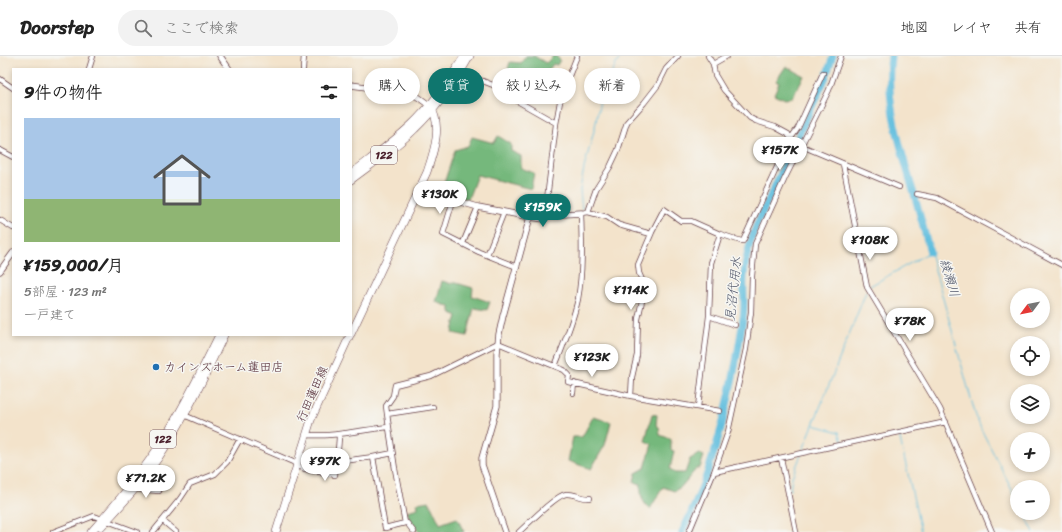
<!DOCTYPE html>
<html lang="ja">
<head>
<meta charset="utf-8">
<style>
  body { margin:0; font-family:Sriracha,"Klee One",sans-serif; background:#f2f2f2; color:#222; height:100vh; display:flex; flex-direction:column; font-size:15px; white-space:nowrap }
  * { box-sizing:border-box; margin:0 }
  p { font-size:13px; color:#767676 }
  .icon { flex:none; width:22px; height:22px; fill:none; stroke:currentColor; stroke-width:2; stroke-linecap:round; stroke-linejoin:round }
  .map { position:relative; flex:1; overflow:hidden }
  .panel { position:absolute; left:12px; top:12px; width:340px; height:268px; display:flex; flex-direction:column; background:#fff; border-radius:0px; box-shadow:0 2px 6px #0003 }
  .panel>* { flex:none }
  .banner { position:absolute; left:364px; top:12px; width:380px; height:36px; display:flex; gap:8px }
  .needle { width:26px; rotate:238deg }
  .fabs { position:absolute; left:1010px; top:232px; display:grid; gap:8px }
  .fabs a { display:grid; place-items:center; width:40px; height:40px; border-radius:50%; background:#fff; box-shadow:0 2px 6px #0003; font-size:20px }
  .price { position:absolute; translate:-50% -34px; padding:0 9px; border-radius:14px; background:#fff; color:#222; font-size:13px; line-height:26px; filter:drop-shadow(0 1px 2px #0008) }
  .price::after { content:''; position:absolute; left:50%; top:24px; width:12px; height:9px; margin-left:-6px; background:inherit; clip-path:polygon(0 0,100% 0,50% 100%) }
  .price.selected { background:#0f766e; color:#fff }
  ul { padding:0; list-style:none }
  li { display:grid; align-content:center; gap:8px; height:212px; padding:0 12px }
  li span { display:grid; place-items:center; height:124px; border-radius:0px; color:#555 }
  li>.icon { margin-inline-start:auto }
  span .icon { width:72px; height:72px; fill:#fffc; stroke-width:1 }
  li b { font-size:17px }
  h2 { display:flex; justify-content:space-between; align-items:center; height:48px; padding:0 12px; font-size:17px }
  .tag { padding:0 14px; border-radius:18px; background:#fff; box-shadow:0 2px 6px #0003; font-size:14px; line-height:36px }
  .tag.selected { background:#0f766e; color:#fff }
  header { display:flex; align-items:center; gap:24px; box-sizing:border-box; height:56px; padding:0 20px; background:#fff; border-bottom:1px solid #e0e0e0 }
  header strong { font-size:19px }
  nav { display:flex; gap:22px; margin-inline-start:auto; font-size:14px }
  .search { width:280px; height:36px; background:#f2f2f2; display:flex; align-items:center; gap:10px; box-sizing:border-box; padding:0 14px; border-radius:22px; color:#767676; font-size:15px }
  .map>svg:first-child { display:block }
  .forest { fill:#74b87b; stroke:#5f6c53 }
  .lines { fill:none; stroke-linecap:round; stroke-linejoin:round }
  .stream { stroke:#60bede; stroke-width:1 }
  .river { stroke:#60bede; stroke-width:7 }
  .minor-casing { stroke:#633c43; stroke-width:6 }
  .tertiary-casing { stroke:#633c43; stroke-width:7 }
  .primary-casing { stroke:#633c43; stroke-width:8 }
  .trunk-casing { stroke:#633c43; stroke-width:8 }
  .minor { stroke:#fff; stroke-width:4.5 }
  .tertiary { stroke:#fff; stroke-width:5.5 }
  .primary { stroke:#fff; stroke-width:7 }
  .trunk { stroke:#fff; stroke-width:7 }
  .poi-dot { fill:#1f6fb2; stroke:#f6f6f2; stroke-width:1.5 }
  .labels { text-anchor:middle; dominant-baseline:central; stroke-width:3; stroke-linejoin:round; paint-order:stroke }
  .shield { fill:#f6f6f2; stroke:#7e6067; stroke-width:1 }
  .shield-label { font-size:11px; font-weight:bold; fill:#4a1f2b }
  .poi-label { font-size:12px; fill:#4a1f2b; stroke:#f6f6f2; text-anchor:start }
  .street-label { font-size:12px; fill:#4a1f2b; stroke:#f6f6f2 }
  .water-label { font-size:13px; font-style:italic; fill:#52576a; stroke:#f6f6f2 }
</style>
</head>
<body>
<header>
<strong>Doorstep</strong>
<div class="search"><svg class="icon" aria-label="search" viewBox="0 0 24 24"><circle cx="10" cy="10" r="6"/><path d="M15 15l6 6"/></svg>ここで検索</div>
<nav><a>地図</a><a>レイヤ</a><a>共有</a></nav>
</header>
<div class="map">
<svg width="1062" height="476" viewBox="0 0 1062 476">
  <rect width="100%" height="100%" fill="#f6f6f2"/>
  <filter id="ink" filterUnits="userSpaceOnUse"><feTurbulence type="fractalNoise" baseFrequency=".025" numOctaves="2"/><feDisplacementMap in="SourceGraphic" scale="8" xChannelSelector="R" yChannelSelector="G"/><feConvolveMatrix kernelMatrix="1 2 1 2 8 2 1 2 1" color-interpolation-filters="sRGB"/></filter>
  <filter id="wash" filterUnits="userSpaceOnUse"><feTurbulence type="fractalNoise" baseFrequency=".012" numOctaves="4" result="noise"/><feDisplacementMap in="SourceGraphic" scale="16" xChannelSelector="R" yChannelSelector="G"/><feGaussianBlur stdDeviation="0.9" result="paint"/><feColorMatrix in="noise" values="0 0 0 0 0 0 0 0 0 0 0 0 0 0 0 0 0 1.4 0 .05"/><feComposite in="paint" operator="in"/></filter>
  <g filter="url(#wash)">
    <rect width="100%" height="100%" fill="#f3e3cb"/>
    <path class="forest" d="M526 0H534L546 7 553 0H556L560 4 557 9 553 8 544 21 549 25 544 34 519 25 508 13 510 6 521 7Z
      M786 10 804 20 792 42 784 43 774 38 779 27 776 25Z
      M498 80 511 88V95L521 100V112L534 117 531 133 477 119 468 143 441 136 455 94 468 90 472 81 494 87Z
      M442 225 452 228 453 226 473 232 472 240 490 246 487 254 474 252 467 280 453 277 455 266 457 260 450 256V251L436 246Z
      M652 358 657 359 656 369 659 371 660 379 671 383V394L674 395 670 413 675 417H685L690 403 699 398 704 400 700 412H697L681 431 674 435 663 431 650 453C642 447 640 437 641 428L634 426 636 417 645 412 652 388 645 385Z
      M593 361 611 366 605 389 591 413 568 405 573 381H582Z
      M429 445 440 468 457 462 464 476H419L410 464 407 455 418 452 417 447Z"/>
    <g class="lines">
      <path class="stream" d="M582 153 580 134 584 112 595 71 600 44 616 8 621 0
        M870 230 930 196 975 357 981 373 1017 443
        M814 369 839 376 843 387
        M899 378 921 476
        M803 394 866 236
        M790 434 792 421 801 399
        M1024 457 1034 476"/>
      <path class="river" d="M891 0C885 46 899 85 911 128 918 151 924 174 930 196
        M682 476C716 409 732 337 743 263 745 249 743 234 744 220 745 203 750 186 756 170L826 21 833 0"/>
    </g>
  </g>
  <g filter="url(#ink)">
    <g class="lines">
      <defs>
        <path id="minor" d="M708 0 713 8 715 19 724 34 750 62 756 65 775 71 788 78 792 85 802 90 899 131
          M713 8 727 0
          M89 13 93 0
          M303 13 304 0
          M460 16 503 33 519 46 556 67
          M0 23 13 32
          M0 94 13 101
          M843 108 867 231 940 353 992 476
          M917 138 937 142 1062 209
          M453 145 443 178 479 196 517 211
          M588 156 596 133 610 111 618 94 627 66 644 47 658 29 666 13 678 0
          M548 159 547 143 556 68 561 40 577 0
          M0 164 13 172
          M720 178 711 207 709 260 735 269
          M463 187 478 151
          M487 199 504 156
          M555 310C564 288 573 266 578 243 583 215 582 185 581 157L588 156 607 161 619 169 651 178
          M573 337 574 327
          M631 340 632 321 637 299 638 263 645 231 639 217 638 209 652 176 664 153 681 165H691L720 178 741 185H743L789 85 798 72 823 17
          M698 351 709 260
          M387 358 386 350 393 340 395 329 431 320 498 287 564 314 569 319 568 326 631 340 720 355
          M184 359 293 406C302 414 309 414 319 415 324 416 330 418 335 419 336 405 339 393 339 378
          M306 379C334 381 361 374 389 371
          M373 401 393 397
          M781 402 796 476
          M336 406 373 401 385 472 405 467
          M714 416 946 366
          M135 433 159 435
          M163 465 176 476
          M53 476 94 460 137 476
          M153 476 180 443 190 428 215 418 227 406 240 383
          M414 476 407 467H405L395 413 387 358 433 351
          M519 476C528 468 556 439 566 438 574 437 582 443 590 442
          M689 476 714 416 728 376 746 293 751 256 752 220 755 188 785 122 829 34 841 0"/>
        <path id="tertiary" d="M220 0 229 13
          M351 29 411 37 418 41 429 49
          M418 134 478 151 530 161 503 260 499 278 497 297V350L482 402V409L505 476
          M530 161 544 163 548 159 581 157
          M0 215 13 197"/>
        <path id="primary" d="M351 278 427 116C434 95 443 69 430 50
          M276 476 311 364 350 279"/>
        <path id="trunk" d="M351 118C371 102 393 86 411 69 432 49 449 25 464 0
          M351 124C372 108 396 92 415 73 437 52 455 26 470 0
          M101 471C117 454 133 437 147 418 179 375 202 327 224 279
          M91 476C119 444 147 411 169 374 188 343 203 311 219 279"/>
      </defs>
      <use href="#minor" class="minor-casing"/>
      <use href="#tertiary" class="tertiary-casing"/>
      <use href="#primary" class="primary-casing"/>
      <use href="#trunk" class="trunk-casing"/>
      <use href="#minor" class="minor"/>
      <use href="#tertiary" class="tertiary"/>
      <use href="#primary" class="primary"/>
      <use href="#trunk" class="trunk"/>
    </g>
  </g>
  <circle class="poi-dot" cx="156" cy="311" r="4"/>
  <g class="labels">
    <g class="shield">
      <rect x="371" y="90" width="26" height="18" rx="3"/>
      <rect x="150" y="374" width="26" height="18" rx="3"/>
    </g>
    <g class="shield-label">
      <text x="384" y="99">122</text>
      <text x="163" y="383">122</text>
    </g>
    <g class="poi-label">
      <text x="164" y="311">カインズホーム蓮田店</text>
    </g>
    <g class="street-label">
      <text transform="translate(312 338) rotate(-66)">行田蓮田線</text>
    </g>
    <g class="water-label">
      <text transform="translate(950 222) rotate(74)">綾瀬川</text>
      <text transform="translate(733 233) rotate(-84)">見沼代用水</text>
    </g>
  </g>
</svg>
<div class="fabs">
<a><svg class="needle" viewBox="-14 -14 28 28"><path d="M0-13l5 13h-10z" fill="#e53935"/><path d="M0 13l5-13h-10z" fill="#767676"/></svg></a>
<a><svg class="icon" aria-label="locate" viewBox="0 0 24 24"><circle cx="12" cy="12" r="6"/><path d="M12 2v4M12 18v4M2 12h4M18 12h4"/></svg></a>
<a><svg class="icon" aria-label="layers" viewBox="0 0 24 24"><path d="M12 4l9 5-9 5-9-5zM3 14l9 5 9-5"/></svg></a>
<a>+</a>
<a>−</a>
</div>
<b class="price" style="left:780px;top:115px">¥157K</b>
<b class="price" style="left:440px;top:159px">¥130K</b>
<b class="price selected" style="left:543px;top:172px">¥159K</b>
<b class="price" style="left:870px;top:205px">¥108K</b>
<b class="price" style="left:631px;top:255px">¥114K</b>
<b class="price" style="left:910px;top:286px">¥78K</b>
<b class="price" style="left:592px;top:322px">¥123K</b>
<b class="price" style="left:325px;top:426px">¥97K</b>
<b class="price" style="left:146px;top:443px">¥71.2K</b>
<div class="banner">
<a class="tag">購入</a>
<a class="tag selected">賃貸</a>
<a class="tag">絞り込み</a>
<a class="tag">新着</a>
</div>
<section class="panel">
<h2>9件の物件<svg class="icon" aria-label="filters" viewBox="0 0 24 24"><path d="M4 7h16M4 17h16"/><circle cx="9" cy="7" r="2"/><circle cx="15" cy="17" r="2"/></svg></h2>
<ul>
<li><span style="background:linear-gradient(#a9c7e8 65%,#8fb573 0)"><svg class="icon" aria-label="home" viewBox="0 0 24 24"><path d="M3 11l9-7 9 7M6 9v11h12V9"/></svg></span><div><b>¥159,000/月</b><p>5部屋 · 123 m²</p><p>一戸建て</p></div></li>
</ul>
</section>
</div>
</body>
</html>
